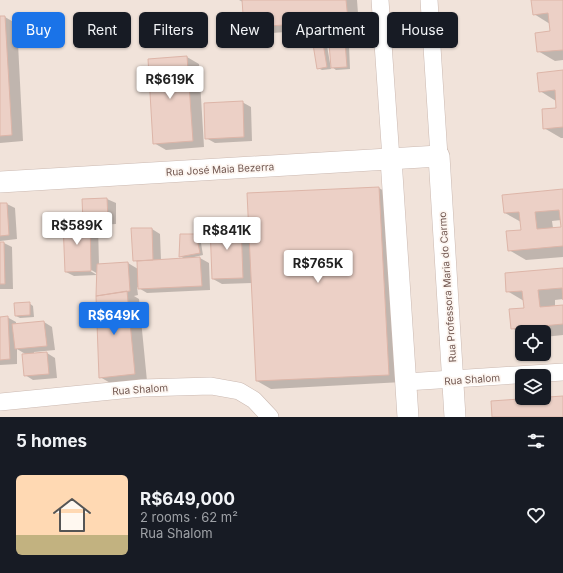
<!DOCTYPE html>
<html lang="en">
<head>
<meta charset="utf-8">
<style>
  body { margin:0; font-family:Inter,sans-serif; background:#20242c; color:#f1f3f6; height:100vh; display:flex; flex-direction:column; font-size:15px; white-space:nowrap }
  * { box-sizing:border-box; margin:0 }
  p { font-size:13px; color:#9ea1a6 }
  .icon { flex:none; width:22px; height:22px; fill:none; stroke:currentColor; stroke-width:2; stroke-linecap:round; stroke-linejoin:round }
  .map { position:relative; height:417px; overflow:hidden }
  .side { display:flex; flex-direction:column; background:#171b24; flex:1 }
  .side>* { flex:none }
  .top-card { position:absolute; left:12px; top:12px; width:539px; height:36px; display:flex; gap:8px }
  .buttons { position:absolute; left:515px; top:325px; display:grid; gap:8px }
  .buttons a { display:grid; place-items:center; width:36px; height:36px; border-radius:6px; background:#171b24; box-shadow:0 1px 3px #0004; font-size:20px }
  .price { position:absolute; translate:-50% -34px; padding:0 9px; border-radius:4px; background:#fff; color:#222; font-size:13px; line-height:26px; filter:drop-shadow(0 1px 2px #0008) }
  .price::after { content:''; position:absolute; left:50%; top:24px; width:12px; height:9px; margin-left:-6px; background:inherit; clip-path:polygon(0 0,100% 0,50% 100%) }
  .price.current { background:#1a73e8; color:#fff }
  ul { padding:0; list-style:none }
  li { display:flex; align-items:center; gap:12px; height:100px; padding:0 16px }
  li span { display:grid; place-items:center; flex:none; width:112px; height:80px; border-radius:6px; color:#555 }
  li>.icon { margin-inline-start:auto }
  span .icon { width:48px; height:48px; fill:#fffc; stroke-width:1 }
  li b { font-size:17px }
  h2 { display:flex; justify-content:space-between; align-items:center; height:48px; padding:0 16px; font-size:17px }
  .tag { padding:0 14px; border-radius:6px; background:#171b24; box-shadow:0 1px 3px #0004; font-size:14px; line-height:36px }
  .tag.current { background:#1a73e8; color:#fff }
  .map>svg:first-child { display:block }
  .residential { fill:#f1e3da; fill-rule:evenodd }
  .shadow { fill:#0003; fill-rule:evenodd }
  .building { fill:#ecd0c6; stroke:#ddb5a8; fill-rule:evenodd }
  .lines { fill:none; stroke-linecap:round; stroke-linejoin:round }
  .minor-casing { stroke:#cbb9b1; stroke-width:18 }
  .tertiary-casing { stroke:#cbb9b1; stroke-width:22 }
  .minor { stroke:#fff; stroke-width:17 }
  .tertiary { stroke:#fff; stroke-width:21 }
  .labels { text-anchor:middle; dominant-baseline:central; stroke-width:3.5; stroke-linejoin:round; paint-order:stroke }
  .street-label { font-size:10px; fill:#725851; stroke:#fdf6f1 }
</style>
</head>
<body>
<div class="map">
<svg width="563" height="417" viewBox="0 0 563 417">
  <rect width="100%" height="100%" fill="#faf2eb"/>
  <path class="residential" d="M0 0H563V417H0ZM522 332H544V354H522ZM522 376H544V398H522Z"/>
  <path class="shadow" d="M239 0H357L359 27 257 34 245 27 243 2Z
    M532 0H563V60L555 61 538 51 551 32 550 24 534 14Z
    M0 17H5L17 24 23 141 0 143Z
    M322 38 326 40 331 69 322 70 318 68Z
    M345 43 349 45 350 69 336 70 332 67Z
    M187 57 199 64 204 147 166 150 154 143Z
    M563 71V138H561L544 128 557 109 556 101 540 91Z
    M242 102 251 107 252 141 215 143 206 138Z
    M379 188 393 196 403 382 271 389 257 381 252 283 222 284 213 279 240 224 250 229 248 194Z
    M563 190V257L526 260 509 250 522 231 521 222 505 213ZM561 220 562 228H553L552 221Z
    M107 199 116 203V224L98 225 99 265 128 263 138 269V262L134 260 152 229 160 234 161 260 185 259 180 256 196 235 200 237 203 255 190 258V259L200 258 209 263 210 290 147 293 137 287 138 295 134 296 139 299 147 381 112 384 100 377 98 274 88 268 87 269 97 275 74 276 66 272 84 222 83 200Z
    M0 204H7L15 208 17 239 0 241Z
    M0 243H4L12 247 13 289H0Z
    M563 269V299L555 300V307L563 306V335L544 337V332H522V334L512 328 525 309 524 301 507 291Z
    M29 303 33 306 34 317 20 318 16 316Z
    M7 317 16 322V325L44 322 52 327 55 350 34 352V354L47 353 55 358 57 378 33 380 25 375 27 355 17 349V364L0 365V318Z"/>
  <path class="building" d="M242 0H346L348 20 244 28Z
    M531 0H563V50L537 52 535 33 550 31 548 13 533 15Z
    M0 16H5L12 135 0 136Z
    M322 37 327 67 317 69 312 38Z
    M345 42 347 67 331 68 329 43Z
    M187 56 193 141 153 144 148 59Z
    M563 70V127L543 129 542 109 556 108 555 90 539 92 537 73Z
    M243 101 244 137 205 139 204 103Z
    M379 187 389 375 256 381 247 193Z
    M563 189V246L508 251 506 231 521 230 519 212 504 213 502 195ZM559 210 561 227 537 229 535 212Z
    M107 198 108 220 83 221 82 199Z
    M0 203H7L9 235 0 236Z
    M90 221 91 271 65 272 63 222Z
    M241 223 243 278 212 279 210 225Z
    M131 228H152L153 260 133 261Z
    M180 234H196L200 253 179 257Z
    M0 242H4L5 284H0Z
    M200 257 202 286 138 289 137 261Z
    M128 262 130 291 96 296 97 264Z
    M563 268V300L562 288 538 290 540 307 563 305V324L511 329 509 309 524 308 522 291 506 292 505 273Z
    M127 291 135 374 99 378 96 296Z
    M30 302V315L15 316 14 303Z
    M8 316 10 359 0 360V317Z
    M44 321 47 346 15 349 12 324Z
    M47 352 49 374 24 376 22 354Z
    M563 396V417H492L491 401Z"/>
  <g class="lines">
    <defs>
      <path id="minor" d="M380 0 391 159
        M429 0 439 156
        M406 382 563 372
        M0 402 142 388 211 386 239 391 254 400 270 417"/>
      <path id="tertiary" d="M391 159 408 417
        M0 182 439 156 455 417"/>
    </defs>
    <use href="#minor" class="minor-casing"/>
    <use href="#tertiary" class="tertiary-casing"/>
    <use href="#minor" class="minor"/>
    <use href="#tertiary" class="tertiary"/>
  </g>
  <g class="labels">
    <g class="street-label">
      <text transform="translate(220 169) rotate(-3)">Rua José Maia Bezerra</text>
      <text transform="translate(447 287) rotate(-94)">Rua Professora Maria do Carmo</text>
      <text transform="translate(472 379) rotate(-4)">Rua Shalom</text>
      <text transform="translate(140 389) rotate(-4)">Rua Shalom</text>
    </g>
  </g>
</svg>
<div class="buttons">
<a><svg class="icon" aria-label="locate" viewBox="0 0 24 24"><circle cx="12" cy="12" r="6"/><path d="M12 2v4M12 18v4M2 12h4M18 12h4"/></svg></a>
<a><svg class="icon" aria-label="layers" viewBox="0 0 24 24"><path d="M12 4l9 5-9 5-9-5zM3 14l9 5 9-5"/></svg></a>
</div>
<b class="price" style="left:170px;top:100px">R$619K</b>
<b class="price" style="left:77px;top:246px">R$589K</b>
<b class="price" style="left:227px;top:251px">R$841K</b>
<b class="price" style="left:318px;top:284px">R$765K</b>
<b class="price current" style="left:114px;top:336px">R$649K</b>
<div class="top-card">
<a class="tag current">Buy</a>
<a class="tag">Rent</a>
<a class="tag">Filters</a>
<a class="tag">New</a>
<a class="tag">Apartment</a>
<a class="tag">House</a>
</div>
</div>
<section class="side">
<h2>5 homes<svg class="icon" aria-label="filters" viewBox="0 0 24 24"><path d="M4 7h16M4 17h16"/><circle cx="9" cy="7" r="2"/><circle cx="15" cy="17" r="2"/></svg></h2>
<ul>
<li><span style="background:linear-gradient(#ffd9b3 75%,#c2b280 0)"><svg class="icon" aria-label="home" viewBox="0 0 24 24"><path d="M3 11l9-7 9 7M6 9v11h12V9"/></svg></span><div><b>R$649,000</b><p>2 rooms · 62 m²</p><p>Rua Shalom</p></div><svg class="icon" aria-label="heart" viewBox="0 0 24 24"><path d="M12 20l-8-8c-3-5 5-10 8-4 3-6 11-1 8 4z"/></svg></li>
</ul>
</section>
</body>
</html>
